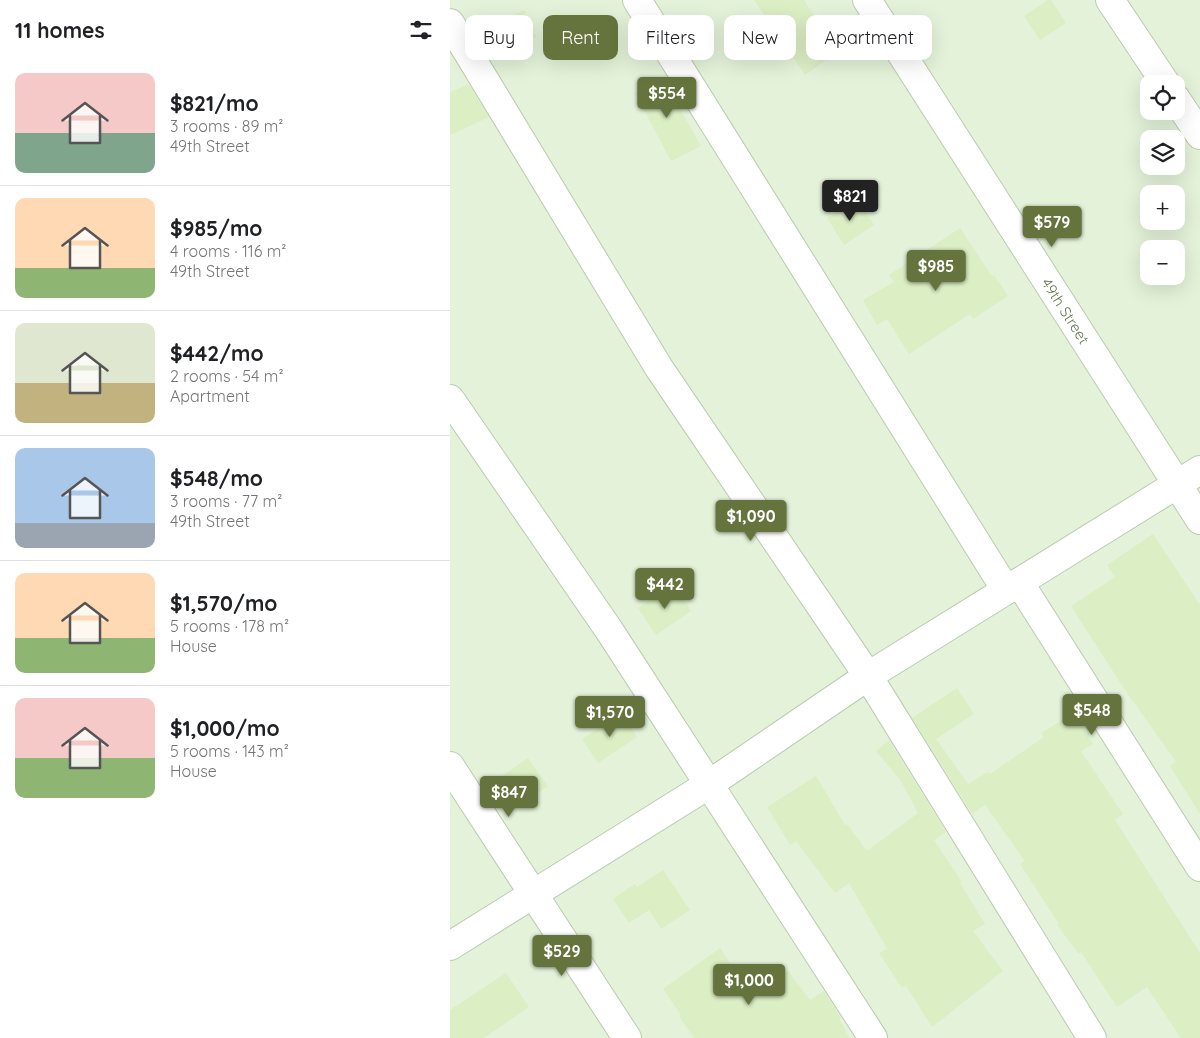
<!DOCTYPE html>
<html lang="en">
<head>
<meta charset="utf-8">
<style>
  body { margin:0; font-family:Quicksand,sans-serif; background:#f6f6f6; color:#202124; height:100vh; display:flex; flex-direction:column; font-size:19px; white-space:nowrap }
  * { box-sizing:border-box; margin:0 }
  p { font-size:16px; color:#757577 }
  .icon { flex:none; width:28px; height:28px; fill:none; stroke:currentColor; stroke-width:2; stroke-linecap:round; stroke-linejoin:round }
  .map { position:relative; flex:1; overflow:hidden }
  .sheet { display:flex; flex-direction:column; background:#fff; width:450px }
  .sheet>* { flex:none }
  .guide { position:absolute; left:15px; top:15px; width:475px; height:45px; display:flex; gap:10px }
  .fabs { position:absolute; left:690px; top:75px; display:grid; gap:10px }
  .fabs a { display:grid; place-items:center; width:45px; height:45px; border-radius:10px; background:#fff; box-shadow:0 5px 20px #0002; font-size:25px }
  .price { position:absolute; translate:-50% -42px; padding:0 11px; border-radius:5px; background:#64743c; color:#fff; font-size:16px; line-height:32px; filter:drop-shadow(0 1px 2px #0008) }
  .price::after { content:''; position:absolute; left:50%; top:30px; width:15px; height:11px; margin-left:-8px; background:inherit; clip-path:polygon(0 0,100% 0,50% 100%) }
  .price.current { background:#222; color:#fff }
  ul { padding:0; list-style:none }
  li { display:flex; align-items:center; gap:15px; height:125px; padding:0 15px }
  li+li { border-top:1px solid #e0e0e0 }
  li span { display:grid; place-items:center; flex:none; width:140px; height:100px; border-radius:10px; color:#555 }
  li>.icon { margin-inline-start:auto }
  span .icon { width:60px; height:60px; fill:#fffc; stroke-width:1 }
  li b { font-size:21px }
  h2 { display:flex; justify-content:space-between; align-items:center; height:60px; padding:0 15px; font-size:21px }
  .pill { padding:0 18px; border-radius:10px; background:#fff; box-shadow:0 5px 20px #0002; font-size:18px; line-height:45px }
  .pill.current { background:#64743c; color:#fff }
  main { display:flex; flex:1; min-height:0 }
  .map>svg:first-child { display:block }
  .residential { fill:#e4f2d9; fill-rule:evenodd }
  .building { fill:#dceec4 }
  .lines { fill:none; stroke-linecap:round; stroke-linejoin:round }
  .street-casing { stroke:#bccaae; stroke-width:30 }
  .street { stroke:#fff; stroke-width:28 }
  .labels { text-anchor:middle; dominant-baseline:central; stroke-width:4.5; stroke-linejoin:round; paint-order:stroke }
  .street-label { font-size:15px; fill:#65744f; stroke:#f5fef1 }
</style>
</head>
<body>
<main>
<section class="sheet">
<h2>11 homes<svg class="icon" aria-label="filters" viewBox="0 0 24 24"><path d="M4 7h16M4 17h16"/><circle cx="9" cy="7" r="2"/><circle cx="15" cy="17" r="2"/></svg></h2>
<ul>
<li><span style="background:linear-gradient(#f6c9c9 60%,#7fa58c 0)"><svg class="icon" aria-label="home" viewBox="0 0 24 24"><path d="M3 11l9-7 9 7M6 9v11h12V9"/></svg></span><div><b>$821/mo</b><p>3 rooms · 89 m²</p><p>49th Street</p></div></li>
<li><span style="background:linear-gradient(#ffd9b3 70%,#8fb573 0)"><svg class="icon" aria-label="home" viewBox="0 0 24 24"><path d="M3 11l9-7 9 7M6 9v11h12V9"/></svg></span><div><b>$985/mo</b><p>4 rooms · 116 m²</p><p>49th Street</p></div></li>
<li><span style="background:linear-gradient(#dfe7d0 60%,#c2b280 0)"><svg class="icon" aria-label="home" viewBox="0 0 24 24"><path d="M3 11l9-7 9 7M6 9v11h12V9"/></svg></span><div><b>$442/mo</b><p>2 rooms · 54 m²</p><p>Apartment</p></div></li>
<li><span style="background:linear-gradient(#a9c7e8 75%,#9aa5b1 0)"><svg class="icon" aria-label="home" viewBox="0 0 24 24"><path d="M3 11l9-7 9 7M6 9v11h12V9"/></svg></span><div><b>$548/mo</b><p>3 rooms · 77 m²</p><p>49th Street</p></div></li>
<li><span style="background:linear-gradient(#ffd9b3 65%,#8fb573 0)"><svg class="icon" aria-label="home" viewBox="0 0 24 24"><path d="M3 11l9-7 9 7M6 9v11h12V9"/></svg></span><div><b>$1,570/mo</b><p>5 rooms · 178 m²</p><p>House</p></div></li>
<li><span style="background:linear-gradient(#f6c9c9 60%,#8fb573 0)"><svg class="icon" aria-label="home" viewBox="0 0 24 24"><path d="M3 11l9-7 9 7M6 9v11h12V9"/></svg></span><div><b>$1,000/mo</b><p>5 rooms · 143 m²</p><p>House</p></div></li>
</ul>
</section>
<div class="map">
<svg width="750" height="1038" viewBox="0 0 750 1038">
  <rect width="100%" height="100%" fill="#f0fbea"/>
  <path class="residential" d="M0 0H750V1038H0ZM699 84H726V111H699ZM699 139H726V166H699ZM699 194H726V221H699ZM699 249H726V276H699Z"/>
  <path class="building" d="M304 0H354L388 52 355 75Z
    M598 0H601L616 23 590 40 574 16Z
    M74 10 86 37 61 49 48 22Z
    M210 76 218 88 251 146 221 161 185 93Z
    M19 84 39 117 0 135V92Z
    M406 198 424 225 394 245 377 218Z
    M510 228 542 276 544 275 558 296 523 319 520 314 459 354 437 319 427 325 413 300 444 282 439 275Z
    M703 534 750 605V814L720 766 726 762 683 701H682L621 606 665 577 657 565Z
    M223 584 241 611 206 635 188 608Z
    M507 688 524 714 486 739 518 784 538 772 540 774 594 737 591 733 624 713 643 744 631 751 673 814 665 820 750 953V1038H731L697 987 667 1007 631 952 629 954 607 925 609 924 570 864 575 861 535 805 522 814 462 718Z
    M172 712 187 737 148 763 132 739Z
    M439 740 496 832 484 840 512 882 510 883 535 924 523 931 553 971 482 1027 456 986 452 988 429 953 437 949 399 883 385 893 346 841 340 845 317 807 366 776 395 825 397 824 417 851 468 813 451 781 426 751Z
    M78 758 98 786 69 806 49 778Z
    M213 870 240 910 211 929 199 910 179 923 163 899 185 884 187 887Z
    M270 948 303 997 338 971 360 1000 374 991 391 1018 389 1019 400 1038H244L229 1016 231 1015 213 989Z
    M56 973 79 1007 34 1038H0V1010Z"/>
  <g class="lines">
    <defs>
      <g id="street">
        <path d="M187 0 556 590"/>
        <path id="s1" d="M417 0 750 520"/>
        <path d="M660 0 716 84"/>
        <path d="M0 23 209 368 418 676 642 1038"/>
        <path d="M726 99 750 135"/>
        <path d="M0 399 159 630 423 1038"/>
        <path d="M569 582 750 867"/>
        <path d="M0 766 177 1038"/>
        <path d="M0 946 258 785 418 676 750 470"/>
      </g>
    </defs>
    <use href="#street" class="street-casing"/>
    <use href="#street" class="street"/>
  </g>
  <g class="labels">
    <g class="street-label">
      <text stroke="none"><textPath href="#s1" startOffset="369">49th Street</textPath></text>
    </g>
  </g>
</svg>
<div class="fabs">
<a><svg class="icon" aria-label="locate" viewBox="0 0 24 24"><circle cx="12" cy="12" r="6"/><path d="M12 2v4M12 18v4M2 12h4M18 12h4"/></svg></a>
<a><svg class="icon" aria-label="layers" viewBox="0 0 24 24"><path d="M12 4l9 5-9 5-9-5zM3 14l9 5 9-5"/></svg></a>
<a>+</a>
<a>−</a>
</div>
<b class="price" style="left:217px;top:119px">$554</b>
<b class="price current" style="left:400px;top:222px">$821</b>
<b class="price" style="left:602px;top:248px">$579</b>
<b class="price" style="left:486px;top:292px">$985</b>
<b class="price" style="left:301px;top:542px">$1,090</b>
<b class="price" style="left:215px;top:610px">$442</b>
<b class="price" style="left:642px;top:736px">$548</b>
<b class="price" style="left:160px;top:738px">$1,570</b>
<b class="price" style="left:59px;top:818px">$847</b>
<b class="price" style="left:112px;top:977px">$529</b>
<b class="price" style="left:299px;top:1006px">$1,000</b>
<div class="guide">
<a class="pill">Buy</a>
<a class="pill current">Rent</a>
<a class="pill">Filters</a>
<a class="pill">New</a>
<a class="pill">Apartment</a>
</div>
</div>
</main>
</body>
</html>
